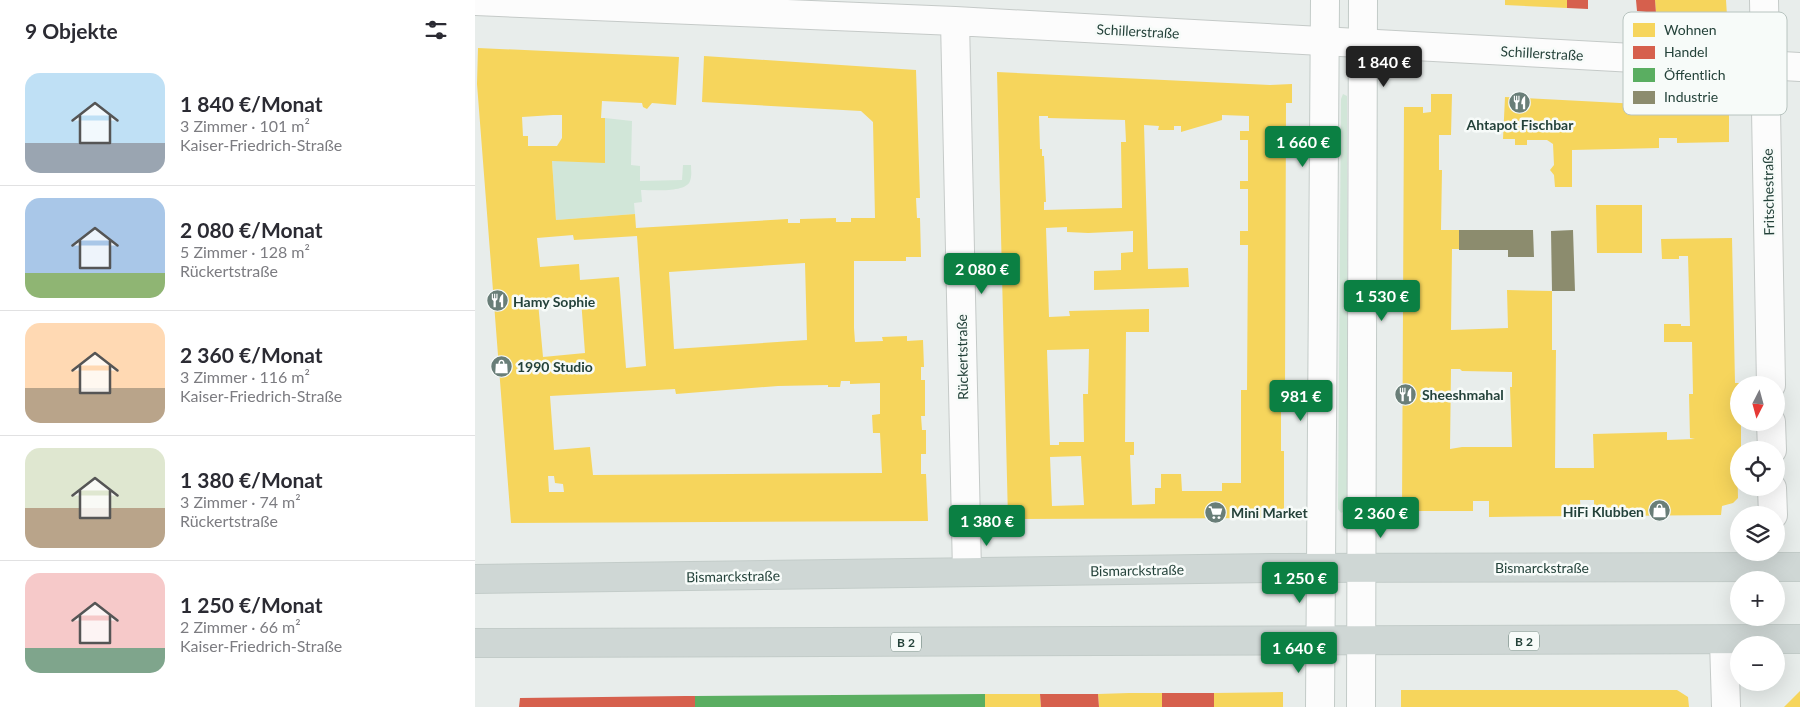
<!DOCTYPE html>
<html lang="de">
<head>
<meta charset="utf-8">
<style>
  body { margin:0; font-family:Lato,sans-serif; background:#f7f7f7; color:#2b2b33; height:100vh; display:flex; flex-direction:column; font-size:19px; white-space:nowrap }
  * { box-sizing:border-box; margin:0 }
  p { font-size:16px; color:#7c7c81 }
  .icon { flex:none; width:28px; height:28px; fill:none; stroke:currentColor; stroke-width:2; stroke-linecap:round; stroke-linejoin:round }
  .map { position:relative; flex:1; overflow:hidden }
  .drawer { display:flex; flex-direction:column; background:#fff; width:475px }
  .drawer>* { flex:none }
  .needle { width:32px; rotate:186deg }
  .tools { position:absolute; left:1255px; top:376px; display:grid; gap:10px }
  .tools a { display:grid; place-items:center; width:55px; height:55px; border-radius:50%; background:#fff; box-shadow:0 5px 20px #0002; font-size:25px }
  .price { position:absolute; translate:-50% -42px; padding:0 11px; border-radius:5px; background:#0b8043; color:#fff; font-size:16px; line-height:32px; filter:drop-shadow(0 1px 2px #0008) }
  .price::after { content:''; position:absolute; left:50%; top:30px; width:15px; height:11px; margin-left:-8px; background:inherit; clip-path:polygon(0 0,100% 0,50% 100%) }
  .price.on { background:#222; color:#fff }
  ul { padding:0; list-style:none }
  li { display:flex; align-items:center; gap:15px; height:125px; padding:0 25px }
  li+li { border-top:1px solid #e1e1e2 }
  li span { display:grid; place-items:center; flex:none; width:140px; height:100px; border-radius:15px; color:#555 }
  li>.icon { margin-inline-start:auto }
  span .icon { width:60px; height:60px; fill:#fffc; stroke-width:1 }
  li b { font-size:21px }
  h2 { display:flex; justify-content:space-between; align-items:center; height:60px; padding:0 25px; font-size:21px }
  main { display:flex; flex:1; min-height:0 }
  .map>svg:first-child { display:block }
  .green { fill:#d1e6d8 }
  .homes { fill:#f6d55c; fill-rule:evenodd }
  .shops { fill:#d6604d }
  .public { fill:#5aae61 }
  .industry { fill:#8c8c6e }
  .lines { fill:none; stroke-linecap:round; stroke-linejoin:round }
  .minor-casing { stroke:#c5cac8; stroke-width:30 }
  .secondary-casing { stroke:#c3cbc8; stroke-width:30 }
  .primary-casing { stroke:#c3ccc9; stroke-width:30 }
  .minor { stroke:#fcfcfc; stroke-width:28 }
  .secondary { stroke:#fcfcfc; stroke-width:28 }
  .primary { stroke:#cfd7d5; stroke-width:28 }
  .labels { text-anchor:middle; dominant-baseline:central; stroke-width:5; stroke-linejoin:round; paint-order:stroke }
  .shield { fill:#f7fbf9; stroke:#637a73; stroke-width:1 }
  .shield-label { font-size:12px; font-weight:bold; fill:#24423a }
  .street-label { font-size:14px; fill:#24423a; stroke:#f7fbf9 }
  .poi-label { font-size:14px; font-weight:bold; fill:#24423a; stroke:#f7fbf9; text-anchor:start }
  .key { fill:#f7fbf9; stroke:#b8c4c0; stroke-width:1 }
  .key-label { font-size:14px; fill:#24423a }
</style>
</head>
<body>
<main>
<section class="drawer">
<h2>9 Objekte<svg class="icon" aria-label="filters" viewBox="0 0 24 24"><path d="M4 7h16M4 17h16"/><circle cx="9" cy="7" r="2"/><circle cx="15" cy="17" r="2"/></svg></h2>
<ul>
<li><span style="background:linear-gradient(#bfe0f5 70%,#9aa5b1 0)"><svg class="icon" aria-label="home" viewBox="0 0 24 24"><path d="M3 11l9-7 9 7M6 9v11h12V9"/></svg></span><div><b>1 840 €/Monat</b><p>3 Zimmer · 101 m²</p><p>Kaiser-Friedrich-Straße</p></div></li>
<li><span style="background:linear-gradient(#a9c7e8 75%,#8fb573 0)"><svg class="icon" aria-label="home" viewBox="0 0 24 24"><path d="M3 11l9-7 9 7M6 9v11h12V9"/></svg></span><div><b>2 080 €/Monat</b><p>5 Zimmer · 128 m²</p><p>Rückertstraße</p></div></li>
<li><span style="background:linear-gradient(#ffd9b3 65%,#b9a48a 0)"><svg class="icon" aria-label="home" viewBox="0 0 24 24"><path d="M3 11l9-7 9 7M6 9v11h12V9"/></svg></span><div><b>2 360 €/Monat</b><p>3 Zimmer · 116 m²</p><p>Kaiser-Friedrich-Straße</p></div></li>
<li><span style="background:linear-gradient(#dfe7d0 60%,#b9a48a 0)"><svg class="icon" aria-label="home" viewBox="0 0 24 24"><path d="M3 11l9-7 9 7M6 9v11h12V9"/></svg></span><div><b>1 380 €/Monat</b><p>3 Zimmer · 74 m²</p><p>Rückertstraße</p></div></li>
<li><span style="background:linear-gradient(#f6c9c9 75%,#7fa58c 0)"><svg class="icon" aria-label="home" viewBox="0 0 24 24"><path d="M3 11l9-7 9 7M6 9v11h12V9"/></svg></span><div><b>1 250 €/Monat</b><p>2 Zimmer · 66 m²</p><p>Kaiser-Friedrich-Straße</p></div></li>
</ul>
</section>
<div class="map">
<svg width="1325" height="707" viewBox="0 0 1325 707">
  <rect width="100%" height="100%" fill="#e8edeb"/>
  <path class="green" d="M868 94 872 96V510L866 513 863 509 866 99Z
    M130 118 157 121 156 165 165 166V181L207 180 208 165H216C216 170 217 176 215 181 211 193 178 190 166 190L167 202 159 203 160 214 81 220 77 161Z"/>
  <path class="homes" d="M1030 0H1092V8L1030 5Z
    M1180 0H1251L1252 16 1181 13Z
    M3 48 204 57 201 105 177 103 172 109 168 107 167 103 127 101 126 118H130V163L77 161 81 220 160 214 161 228 313 219V223H325V219L361 218V222H376V218H400L398 122 386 111 227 102 229 56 441 70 445 198H441L442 218H445L446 257H431V261H379V328L380 342 408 341 407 337 432 336V341L448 340 449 367H446V380H450V416H446L447 430H451V454H446V474H451L453 521 36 523 2 84ZM78 115H87V138L82 146H53V136H48L47 117ZM98 235 99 240 162 236 171 366 151 368 144 277 105 280 104 264 65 267 62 238ZM330 263 332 340 199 349 194 272ZM106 299 110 353 68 357 63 302ZM366 381H375V384L405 383V414L397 415 398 433H405L407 473 118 475 115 447 79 450 75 396 200 389 201 394 303 386 353 385V387H365ZM73 476H79L80 483 88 484 89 492H74Z
    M522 72 795 85 817 84V103H811V106L810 390H806V451H809V518L533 519ZM747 115 774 116V131H765V140H773V181H765V189H773V231H765V245H773L772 390H766V483H747V491H707L706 474H686V488H680V504L657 505 655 455H659V442H650L651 332H674V309L594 311 595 316 574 317 571 228 592 227V232L613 233 658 231V252L646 253V270L619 271V290L714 287 713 268 673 269 669 125 684 126 683 130H699V126H706V132L747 120ZM564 116H573V118L650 120 651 142H646L647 208 569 210V202H571L569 156H567V149H565ZM614 349 613 394H608L609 442H584V445H575L572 350ZM606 456 609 505 577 506 575 457Z
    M956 94H977L976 135H964V170H967L966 230H984V249H977L976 330 1033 328 1032 290 1077 291V350H1081L1080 468H1119L1118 434 1192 432V440L1220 439 1215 438 1214 394H1218L1217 342H1189V324H1206V326H1215L1213 256H1204V259H1187L1186 239 1257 238 1260 383H1264V406H1260L1261 419 1266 422V450L1262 453 1263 498 1258 503 1247 506 1246 515 1135 516V511L1119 510V500H1105L1106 516 1014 517V501H998V511H927L929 107H948V113L956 112ZM976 369H985L987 371 1037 372V387H1035L1037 447H987L975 449Z
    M1030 97 1183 105 1184 109 1254 108V142L1202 143V138H1184V148L1097 150V187H1080L1079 175 1075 170 1079 165 1078 144 1072 140H1052V145H1040V139H1028Z
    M1121 205H1167V253H1122Z
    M926 690H1202L1213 697 1214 707H926Z
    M1325 691V707H1309Z
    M808 692V707H739V693Z
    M654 693H687V707H624L623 694Z
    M510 694H565L566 707H510Z"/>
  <path class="shops" d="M1092 0H1113V9L1092 8Z
    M1161 0H1180L1181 13 1162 11Z
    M687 693H739V707H687Z
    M565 694H623L624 707H566Z
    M210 696H220V707H44L45 698Z"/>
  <path class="public" d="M510 694V707H220V696Z"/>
  <path class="industry" d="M984 230H1058L1059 257H1033V250H984Z
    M1098 230 1100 291H1077L1076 231Z"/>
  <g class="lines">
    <defs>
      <path id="minor" d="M1289 0 1296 385
        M0 1 480 21 1325 67
        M480 21 492 572
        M1296 422 1297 450
        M1297 488 1298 515
        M1249 640 1251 707"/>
      <path id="secondary" d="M845 707 850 0
        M886 707 888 0"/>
      <path id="primary" d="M0 579 801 568 1325 567
        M0 643 1325 639"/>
    </defs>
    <use href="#minor" class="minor-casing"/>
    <use href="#secondary" class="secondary-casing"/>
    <use href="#primary" class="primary-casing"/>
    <use href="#minor" class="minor"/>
    <use href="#secondary" class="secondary"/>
    <use href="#primary" class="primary"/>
  </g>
  <defs>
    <symbol id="restaurant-disc" viewBox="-11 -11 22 22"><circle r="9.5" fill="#697e78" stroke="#f7fbf9"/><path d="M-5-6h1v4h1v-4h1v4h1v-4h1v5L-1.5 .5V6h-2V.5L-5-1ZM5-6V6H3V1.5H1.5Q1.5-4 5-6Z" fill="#fff"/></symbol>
    <symbol id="shop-disc" viewBox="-11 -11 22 22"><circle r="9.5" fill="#697e78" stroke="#f7fbf9"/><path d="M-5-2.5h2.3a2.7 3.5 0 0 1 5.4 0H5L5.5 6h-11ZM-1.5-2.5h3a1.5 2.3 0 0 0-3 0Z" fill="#fff"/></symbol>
    <symbol id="supermarket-disc" viewBox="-11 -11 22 22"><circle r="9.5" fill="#697e78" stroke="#f7fbf9"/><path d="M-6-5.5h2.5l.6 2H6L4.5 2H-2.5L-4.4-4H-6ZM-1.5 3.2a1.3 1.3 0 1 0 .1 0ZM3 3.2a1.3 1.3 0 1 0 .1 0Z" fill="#fff"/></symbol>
  </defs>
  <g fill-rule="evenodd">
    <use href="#restaurant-disc" x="1032" y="90" width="25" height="25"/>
    <use href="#restaurant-disc" x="10" y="288" width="25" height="25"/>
    <use href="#shop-disc" x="14" y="354" width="25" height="25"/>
    <use href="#restaurant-disc" x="918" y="382" width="25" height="25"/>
    <use href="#shop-disc" x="1172" y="498" width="25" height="25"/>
    <use href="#supermarket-disc" x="728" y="500" width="25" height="25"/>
  </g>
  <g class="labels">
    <g class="shield">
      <rect x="1034" y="631.5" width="30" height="19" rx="4"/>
      <rect x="416" y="632.5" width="30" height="19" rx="4"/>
    </g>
    <g class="shield-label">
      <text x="1049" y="641">B 2</text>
      <text x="431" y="642">B 2</text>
    </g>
    <g class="street-label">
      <text transform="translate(663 31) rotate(3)">Schillerstraße</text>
      <text transform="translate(1067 53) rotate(3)">Schillerstraße</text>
      <text transform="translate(1293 192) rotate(-91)">Fritschestraße</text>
      <text transform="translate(487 357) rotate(-91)">Rückertstraße</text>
      <text x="1067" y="567">Bismarckstraße</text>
      <text transform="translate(662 570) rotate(-1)">Bismarckstraße</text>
      <text transform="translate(258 576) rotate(-1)">Bismarckstraße</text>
    </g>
    <g class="poi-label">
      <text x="1045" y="124" text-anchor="middle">Ahtapot Fischbar</text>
      <text x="38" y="301">Hamy Sophie</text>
      <text x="42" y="366">1990 Studio</text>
      <text x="947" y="394">Sheeshmahal</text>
      <text x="1169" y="511" text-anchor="end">HiFi Klubben</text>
      <text x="756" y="512">Mini Market</text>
    </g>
  </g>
  <rect x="1148" y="12" width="164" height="103" rx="8" class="key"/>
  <rect x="1158" y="23" width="22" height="14" fill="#f6d55c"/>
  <rect x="1158" y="46" width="22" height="13" fill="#d6604d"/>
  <rect x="1158" y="68" width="22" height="14" fill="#5aae61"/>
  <rect x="1158" y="91" width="22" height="13" fill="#8c8c6e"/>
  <g class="key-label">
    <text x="1189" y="35">Wohnen</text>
    <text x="1189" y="57">Handel</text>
    <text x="1189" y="80">Öffentlich</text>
    <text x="1189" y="102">Industrie</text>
  </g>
</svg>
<div class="tools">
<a><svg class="needle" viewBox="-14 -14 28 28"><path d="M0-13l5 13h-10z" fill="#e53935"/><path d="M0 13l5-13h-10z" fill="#7c7c81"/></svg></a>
<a><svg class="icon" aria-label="locate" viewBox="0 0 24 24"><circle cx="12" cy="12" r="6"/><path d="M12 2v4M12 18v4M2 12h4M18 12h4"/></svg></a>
<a><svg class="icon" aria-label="layers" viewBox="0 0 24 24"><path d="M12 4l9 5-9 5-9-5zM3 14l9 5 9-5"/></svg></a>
<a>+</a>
<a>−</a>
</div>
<b class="price on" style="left:909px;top:88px">1 840 €</b>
<b class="price" style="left:828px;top:168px">1 660 €</b>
<b class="price" style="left:507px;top:295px">2 080 €</b>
<b class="price" style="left:907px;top:322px">1 530 €</b>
<b class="price" style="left:826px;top:422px">981 €</b>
<b class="price" style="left:906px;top:539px">2 360 €</b>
<b class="price" style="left:512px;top:547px">1 380 €</b>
<b class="price" style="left:825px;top:604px">1 250 €</b>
<b class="price" style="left:824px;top:674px">1 640 €</b>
</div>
</main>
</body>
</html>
